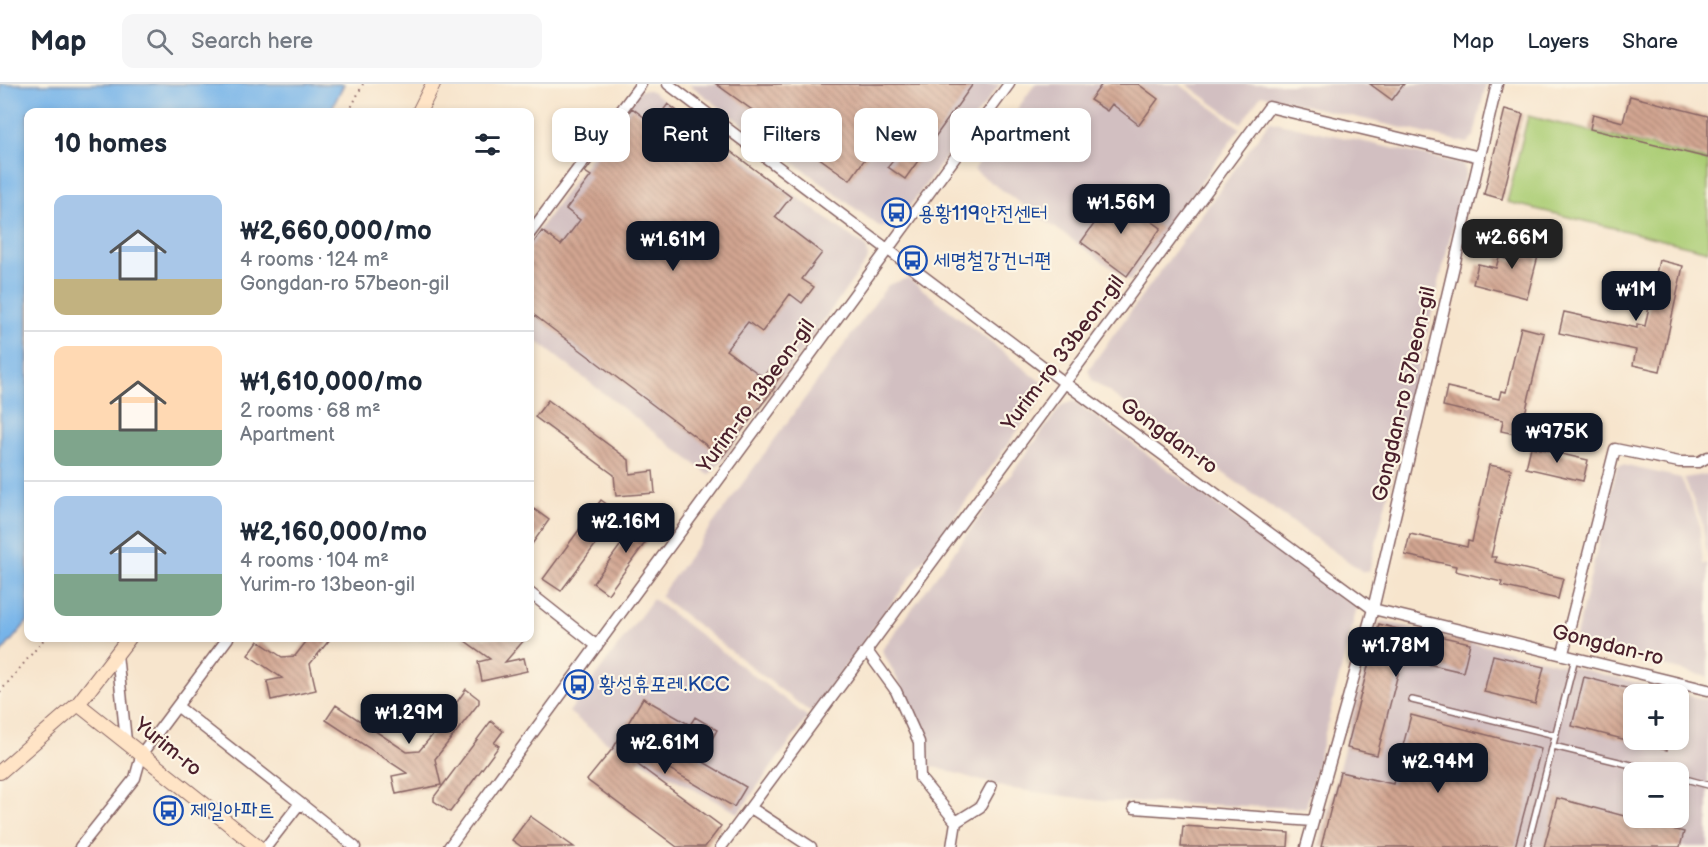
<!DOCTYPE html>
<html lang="en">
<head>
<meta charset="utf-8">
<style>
  body { margin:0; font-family:"Balsamiq Sans","Poor Story",sans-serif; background:#f6f6f7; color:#1f2937; height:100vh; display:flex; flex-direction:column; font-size:22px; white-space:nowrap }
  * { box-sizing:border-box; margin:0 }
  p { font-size:20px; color:#747a83 }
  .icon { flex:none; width:33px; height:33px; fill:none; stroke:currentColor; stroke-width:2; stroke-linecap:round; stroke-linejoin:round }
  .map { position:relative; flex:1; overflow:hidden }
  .drawer { position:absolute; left:24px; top:24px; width:510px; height:534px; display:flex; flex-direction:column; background:#fff; border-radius:12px; box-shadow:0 3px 9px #0003 }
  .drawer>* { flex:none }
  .guide { position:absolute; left:552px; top:24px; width:570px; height:54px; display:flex; gap:12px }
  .fabs { position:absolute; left:1623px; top:600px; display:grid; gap:12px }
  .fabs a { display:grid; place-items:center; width:66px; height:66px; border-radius:12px; background:#fff; box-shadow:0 3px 9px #0003; font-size:30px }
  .price { position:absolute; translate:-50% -51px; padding:0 14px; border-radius:12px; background:#111827; color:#fff; font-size:20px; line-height:39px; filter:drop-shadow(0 2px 3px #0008) }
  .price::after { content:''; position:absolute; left:50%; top:36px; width:18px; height:14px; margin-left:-9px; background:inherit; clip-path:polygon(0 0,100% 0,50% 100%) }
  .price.on { background:#222; color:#fff }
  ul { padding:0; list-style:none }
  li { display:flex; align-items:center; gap:18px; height:150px; padding:0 30px }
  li+li { border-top:2px solid #e0e1e3 }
  li span { display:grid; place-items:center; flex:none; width:168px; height:120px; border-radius:12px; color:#555 }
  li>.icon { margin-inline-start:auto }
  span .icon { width:72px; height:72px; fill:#fffc; stroke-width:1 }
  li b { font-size:26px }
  h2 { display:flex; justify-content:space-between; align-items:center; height:72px; padding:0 30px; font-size:26px }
  .pill { padding:0 21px; border-radius:12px; background:#fff; box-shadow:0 3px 9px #0003; font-size:21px; line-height:54px }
  .pill.on { background:#111827; color:#fff }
  header { display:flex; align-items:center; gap:36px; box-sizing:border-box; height:84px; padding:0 30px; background:#fff; border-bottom:2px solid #e0e1e3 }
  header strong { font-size:28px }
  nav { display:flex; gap:33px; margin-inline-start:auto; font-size:21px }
  .search { width:420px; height:54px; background:#f6f6f7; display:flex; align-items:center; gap:15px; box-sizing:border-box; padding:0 21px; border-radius:12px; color:#747a83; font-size:22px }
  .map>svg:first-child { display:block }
  .industrial { fill:#d2bfc1; fill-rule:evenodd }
  .grass { fill:#abcd75; stroke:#7a7650; stroke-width:1.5 }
  .water { fill:#76b4e9; stroke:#606a8a; stroke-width:1.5 }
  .building { fill:url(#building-back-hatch) }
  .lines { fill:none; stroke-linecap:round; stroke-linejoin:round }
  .lane-casing { stroke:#876464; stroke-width:8 }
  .street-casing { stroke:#876464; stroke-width:13 }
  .secondary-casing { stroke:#876464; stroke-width:16 }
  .path { stroke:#876464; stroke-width:2; stroke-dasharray:1.5 4.5; stroke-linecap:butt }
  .lane { stroke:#fff; stroke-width:5 }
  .street { stroke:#fff; stroke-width:10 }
  .secondary { stroke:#ffe4c6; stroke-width:14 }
  .labels { text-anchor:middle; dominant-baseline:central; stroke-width:4.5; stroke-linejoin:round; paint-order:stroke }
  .transit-label { font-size:21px; fill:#164399; stroke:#fcf5e5; text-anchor:start }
  .street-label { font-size:21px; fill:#4a1f2b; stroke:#fcf5e5 }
</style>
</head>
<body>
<header>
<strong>Map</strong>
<div class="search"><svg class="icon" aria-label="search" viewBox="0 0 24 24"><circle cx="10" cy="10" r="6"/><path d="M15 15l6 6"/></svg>Search here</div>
<nav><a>Map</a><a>Layers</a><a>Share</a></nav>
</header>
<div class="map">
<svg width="1708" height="763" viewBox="0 0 1708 763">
  <defs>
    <pattern id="building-back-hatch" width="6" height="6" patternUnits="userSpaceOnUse" patternTransform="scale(1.5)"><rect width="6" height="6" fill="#d2a591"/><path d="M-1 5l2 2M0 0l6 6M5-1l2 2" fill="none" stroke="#ac8677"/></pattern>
  </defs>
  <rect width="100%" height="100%" fill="#fcf5e5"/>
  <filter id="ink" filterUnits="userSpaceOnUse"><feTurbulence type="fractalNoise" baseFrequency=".0167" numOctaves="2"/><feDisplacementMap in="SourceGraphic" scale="12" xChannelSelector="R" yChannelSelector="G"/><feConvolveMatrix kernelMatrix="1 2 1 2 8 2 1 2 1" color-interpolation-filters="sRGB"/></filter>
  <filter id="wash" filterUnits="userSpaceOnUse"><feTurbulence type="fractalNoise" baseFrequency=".008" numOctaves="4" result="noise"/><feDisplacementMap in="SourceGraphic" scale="24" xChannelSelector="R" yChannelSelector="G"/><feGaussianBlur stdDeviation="1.35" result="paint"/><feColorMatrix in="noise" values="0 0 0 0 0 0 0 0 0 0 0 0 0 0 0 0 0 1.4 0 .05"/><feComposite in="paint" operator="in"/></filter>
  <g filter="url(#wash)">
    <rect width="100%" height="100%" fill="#f7e5cd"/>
    <path class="industrial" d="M689 0H1000L895 142 880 143Z
      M1035 0H1179L1240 44 1130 197 974 86Z
      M1186 0H1486L1474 52 1467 59 1261 11 1241 40Z
      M640 6H650L867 164 868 175 724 374 709 391 530 252V158Z
      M1270 37 1463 80 1466 88 1369 488H1363L1092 296 1088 286Z
      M908 194 1045 301 1046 308 811 629 660 512 888 201Z
      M1074 317 1357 523 1306 724 1101 717 1006 704 931 682 924 646 882 566 1062 321Z
      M1623 381 1681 394 1699 438 1703 480H1708V593L1580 561 1575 556 1617 383Z
      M1708 390V476L1702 438 1684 394Z
      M653 515 808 633 738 729 608 659 569 628Z
      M1382 537 1708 616V763H1319L1375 543ZM1634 610H1678V656H1634ZM1634 688H1678V734H1634Z"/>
    <path class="grass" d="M1528 32 1708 76V167L1507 118Z"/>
    <path class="water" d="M0 0H344L330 28H28V537L0 570Z"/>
    <g id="blocks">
      <path class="building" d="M716 0H973L905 95 888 83 899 69 879 55 850 96Z
        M1102 0H1138L1158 15 1139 41 1112 20 1107 27 1090 16Z
        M1370 0H1404L1392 16Z
        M1630 12 1708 32V74L1590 45 1593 30 1623 38Z
        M668 20 791 113 775 133 822 169 802 195 814 203 802 219 790 210 762 248 748 238 726 266 763 293 772 281 783 289 773 302 775 303 722 373 530 228V164L542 147 561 161 580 136 566 125 591 92 585 88 632 24 653 40Z
        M1505 25 1523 30 1502 115 1484 110Z
        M1033 35 1045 44 1024 73 1011 64Z
        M1115 111 1161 144 1127 192 1081 158Z
        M1520 151 1542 157 1527 214 1473 200 1478 180 1496 184 1499 173 1513 177Z
        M1659 176 1683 182 1660 287 1633 281 1636 266 1559 249 1564 228 1637 244V240L1645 242Z
        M1521 243 1544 249 1520 351 1501 347 1503 336 1443 322 1447 303 1499 315 1501 307 1506 308Z
        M548 316 629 376 630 390 653 387 655 409 616 412 614 391 535 333Z
        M1531 363 1588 376 1583 397 1526 384Z
        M1489 381 1511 385 1491 473H1496L1495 478 1563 494 1558 515 1501 502 1502 498 1455 487 1456 482 1405 471 1410 450 1467 463 1468 457 1472 458Z
        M601 416 619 429 561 507 543 495Z
        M534 425 549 436 530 463V431Z
        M643 430 658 441 608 510 593 499Z
        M1379 540 1424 552 1425 549 1470 559 1463 588 1402 574 1377 671 1347 664Z
        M309 554H331L310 580 316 606 271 616 267 597 282 594 248 571 258 557 282 573 295 572Z
        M461 554H526L505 578 524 574 527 587 482 597 478 578 490 575Z
        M1493 571 1544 583 1535 620 1484 608Z
        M1584 593 1634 606V658L1572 642Z
        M466 605 479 615V619L435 675 441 701 396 710 392 692 407 689 326 636 336 621 407 668 419 667 441 641Z
        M643 614 690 641 695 633 717 646 700 676 746 703 734 723 644 670 637 680 721 742 705 763H677L587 696 614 663Z
        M1411 631 1541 665 1515 763H1321L1340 688 1393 700Z
        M491 637 503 647 494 659 499 662 450 728 434 717V713Z
        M1639 656H1670L1667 666 1639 659Z
        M1557 714 1684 748 1680 763H1544Z
        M530 732 574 763H522L512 756Z
        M1183 742 1289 749 1288 763H1181Z"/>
    </g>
  </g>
  <g filter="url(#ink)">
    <use href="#blocks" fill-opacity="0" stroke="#876464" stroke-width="1.5"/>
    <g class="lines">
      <defs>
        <path id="lane" d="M1412 616 1555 651
          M1553 662 1660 688
          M1678 693 1708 701
          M1527 763 1575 574"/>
        <path id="street" d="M668 0 1065 299 1373 525 1708 606
          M530 149 641 0
          M530 509 597 562
          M867 567 896 607 919 658 920 694 956 738
          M1563 569 1615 365 1679 378H1699L1708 373
          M117 570 126 657
          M177 622 300 719
          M751 724 811 763
          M1134 724 1313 737
          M80 763 135 694 142 669 228 554
          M266 763 300 719 355 763
          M449 763 1009 0
          M721 763 1269 23 1480 73
          M952 763 956 738 980 723 991 703
          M1306 763 1373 525 1497 0"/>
        <path id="secondary" d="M419 28 433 0
          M78 620 258 763
          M0 688 78 620 129 554"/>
      </defs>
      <use href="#lane" class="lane-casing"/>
      <use href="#street" class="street-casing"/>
      <use href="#secondary" class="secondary-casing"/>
      <path class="path" d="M349 28 363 0
        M0 608 45 554"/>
      <use href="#lane" class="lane"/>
      <use href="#street" class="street"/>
      <use href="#secondary" class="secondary"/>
    </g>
  </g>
  <defs>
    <symbol id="bus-ring" viewBox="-11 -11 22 22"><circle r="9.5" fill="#fcf5e5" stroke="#1a4fb4" stroke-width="1.5"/><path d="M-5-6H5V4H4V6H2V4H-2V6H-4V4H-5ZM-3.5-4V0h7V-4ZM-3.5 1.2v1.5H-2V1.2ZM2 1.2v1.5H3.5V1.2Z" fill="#1a4fb4"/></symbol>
  </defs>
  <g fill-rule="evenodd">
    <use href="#bus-ring" x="880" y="112" width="33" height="33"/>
    <use href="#bus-ring" x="896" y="160" width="33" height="33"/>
    <use href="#bus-ring" x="562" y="584" width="33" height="33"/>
    <use href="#bus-ring" x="152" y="710" width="33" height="33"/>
  </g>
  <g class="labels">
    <g class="transit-label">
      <text x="918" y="129">용황119안전센터</text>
      <text x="933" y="176">세명철강건너편</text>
      <text x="599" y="600">황성휴포레.KCC</text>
      <text x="190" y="726">제일아파트</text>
    </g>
    <g class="street-label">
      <text transform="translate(1063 269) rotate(-53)">Yurim-ro 33beon-gil</text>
      <text transform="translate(1404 310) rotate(-77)">Gongdan-ro 57beon-gil</text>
      <text transform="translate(756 312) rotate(-54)">Yurim-ro 13beon-gil</text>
      <text transform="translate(1169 352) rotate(36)">Gongdan-ro</text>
      <text transform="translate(1608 561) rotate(14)">Gongdan-ro</text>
      <text transform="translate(168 663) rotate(39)">Yurim-ro</text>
    </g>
  </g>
</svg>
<div class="fabs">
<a>+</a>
<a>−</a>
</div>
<b class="price" style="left:1121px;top:151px">₩1.56M</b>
<b class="price on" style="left:1512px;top:186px">₩2.66M</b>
<b class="price" style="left:673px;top:188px">₩1.61M</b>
<b class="price" style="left:1636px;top:238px">₩1M</b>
<b class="price" style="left:1557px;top:380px">₩975K</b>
<b class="price" style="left:626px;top:470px">₩2.16M</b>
<b class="price" style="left:1396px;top:594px">₩1.78M</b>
<b class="price" style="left:409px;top:661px">₩1.29M</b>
<b class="price" style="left:665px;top:691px">₩2.61M</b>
<b class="price" style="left:1438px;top:710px">₩2.94M</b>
<div class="guide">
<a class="pill">Buy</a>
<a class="pill on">Rent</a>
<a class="pill">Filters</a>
<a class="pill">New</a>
<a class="pill">Apartment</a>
</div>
<section class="drawer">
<h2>10 homes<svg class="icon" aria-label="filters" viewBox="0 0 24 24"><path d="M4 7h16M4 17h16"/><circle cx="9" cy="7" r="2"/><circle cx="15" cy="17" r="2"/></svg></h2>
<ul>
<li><span style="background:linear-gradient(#a9c7e8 70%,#c2b280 0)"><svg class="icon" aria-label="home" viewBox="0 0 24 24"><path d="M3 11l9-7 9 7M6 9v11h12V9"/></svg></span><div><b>₩2,660,000/mo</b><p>4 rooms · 124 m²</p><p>Gongdan-ro 57beon-gil</p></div></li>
<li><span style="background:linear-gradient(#ffd9b3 70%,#7fa58c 0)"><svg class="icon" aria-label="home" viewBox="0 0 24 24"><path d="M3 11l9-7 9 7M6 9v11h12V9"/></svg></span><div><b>₩1,610,000/mo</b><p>2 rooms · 68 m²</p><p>Apartment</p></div></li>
<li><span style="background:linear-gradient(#a9c7e8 65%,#7fa58c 0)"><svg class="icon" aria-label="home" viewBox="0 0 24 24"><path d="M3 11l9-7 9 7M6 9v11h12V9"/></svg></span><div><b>₩2,160,000/mo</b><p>4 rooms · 104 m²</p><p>Yurim-ro 13beon-gil</p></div></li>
</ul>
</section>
</div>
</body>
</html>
